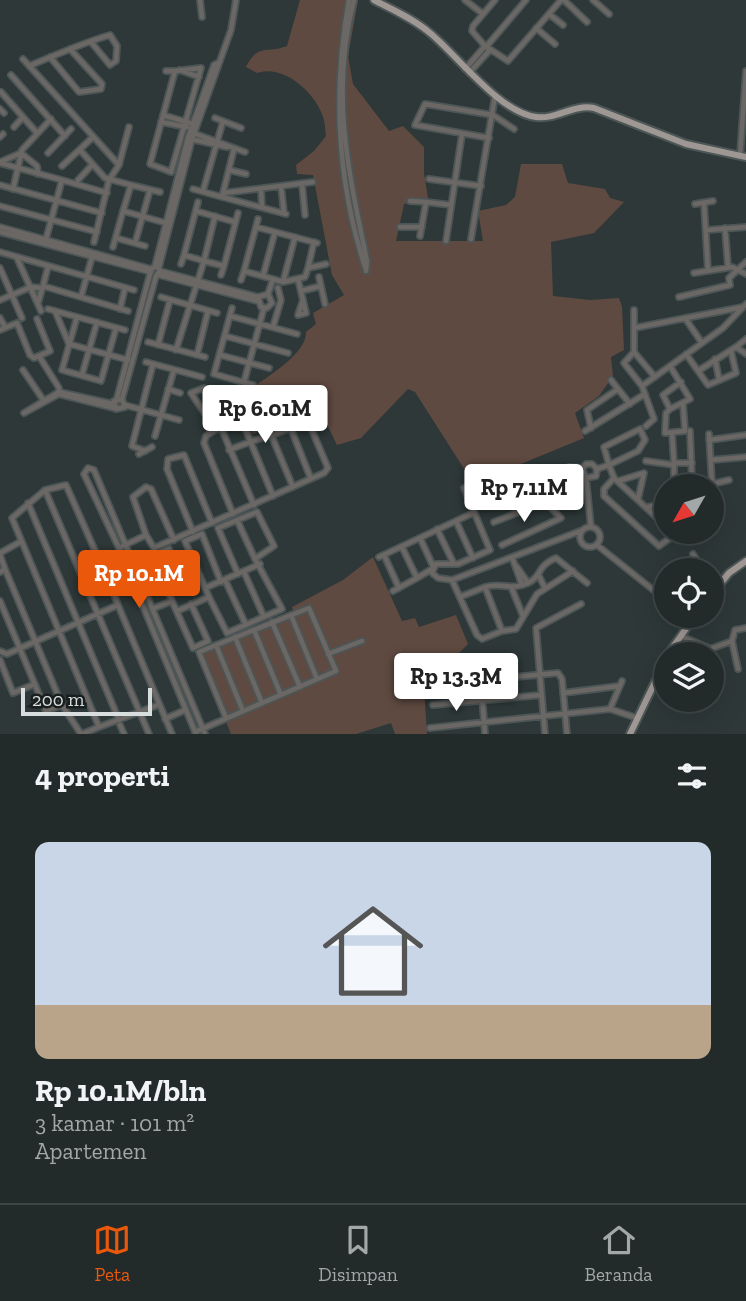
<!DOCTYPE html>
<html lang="id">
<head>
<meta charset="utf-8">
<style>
  body { margin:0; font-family:"Zilla Slab",serif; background:#2a3232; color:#f1f3f6; height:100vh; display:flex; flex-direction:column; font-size:26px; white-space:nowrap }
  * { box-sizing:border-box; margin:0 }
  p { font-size:23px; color:#a2a7a8 }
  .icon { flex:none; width:38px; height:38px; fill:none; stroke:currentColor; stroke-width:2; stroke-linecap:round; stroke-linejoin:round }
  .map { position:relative; height:734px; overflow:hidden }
  .side { display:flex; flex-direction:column; background:#222a2a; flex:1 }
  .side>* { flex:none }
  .needle { width:46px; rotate:231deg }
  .fabs { position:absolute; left:654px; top:474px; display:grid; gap:14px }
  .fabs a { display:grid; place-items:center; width:70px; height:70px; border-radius:50%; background:#222a2a; box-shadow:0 7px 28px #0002,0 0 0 2px #3f4647; font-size:35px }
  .scale { position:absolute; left:21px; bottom:18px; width:131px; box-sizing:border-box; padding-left:7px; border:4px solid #d8dede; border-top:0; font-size:19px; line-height:24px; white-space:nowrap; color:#d8dede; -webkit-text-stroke:5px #191e1e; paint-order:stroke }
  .price { position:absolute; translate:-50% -60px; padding:0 16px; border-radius:7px; background:#fff; color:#222; font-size:23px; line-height:46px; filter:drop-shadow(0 2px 4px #0008) }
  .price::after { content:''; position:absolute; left:50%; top:42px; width:21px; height:16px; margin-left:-10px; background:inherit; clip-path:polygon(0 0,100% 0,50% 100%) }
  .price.selected { background:#ea580c; color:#fff }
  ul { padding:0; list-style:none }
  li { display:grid; align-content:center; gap:14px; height:371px; padding:0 35px }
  li span { display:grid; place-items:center; height:217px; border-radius:14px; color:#555 }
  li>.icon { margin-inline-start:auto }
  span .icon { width:126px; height:126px; fill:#fffc; stroke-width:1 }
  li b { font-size:30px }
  h2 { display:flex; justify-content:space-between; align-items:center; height:84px; padding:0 35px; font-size:30px }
  .dock { display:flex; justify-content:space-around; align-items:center; height:98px; border-top:2px solid #3f4647; background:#222a2a; font-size:19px; color:#a2a7a8 }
  .dock a { display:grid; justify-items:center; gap:4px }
  .dock .selected { color:#ea580c }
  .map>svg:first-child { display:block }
  .green { fill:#5f4a41 }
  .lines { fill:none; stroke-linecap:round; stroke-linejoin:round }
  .minor-casing { stroke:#4d5656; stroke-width:8 }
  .major-casing { stroke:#4d5656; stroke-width:10 }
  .minor { stroke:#6b6765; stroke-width:4.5 }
  .major { stroke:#9f9794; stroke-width:6 }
</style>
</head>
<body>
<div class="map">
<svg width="746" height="734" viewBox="0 0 746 734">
  <rect width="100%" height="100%" fill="#2e3838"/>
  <path class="green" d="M300 0H358L348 56 353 84 389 131 403 126 424 147V173L428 198 404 204 396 241H483L478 211 506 205 515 197 521 164H562L568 183 605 189 610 198 624 202 594 233 551 242 553 296 590 300 619 298 622 307 624 350 611 357 613 376 599 396 575 413 584 438 516 466 477 489 415 392 408 389 361 438 337 445 318 406 253 434 238 397C257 383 307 356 306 332L316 324 313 313 344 295 332 275 313 175 297 174 296 165 314 151 326 136C325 129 325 120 322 114 313 90 282 64 257 73L246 67C258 43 266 54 287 46Z
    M373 557 402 621 415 618 419 627 456 615 468 644 446 666 427 677 424 688 427 734H395L391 723 356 734H231L199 655 295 616 292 607 343 580Z"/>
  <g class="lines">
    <defs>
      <path id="minor" d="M200 0 202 17
        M349 0C333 89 337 180 365 267
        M354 0C330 92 348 170 367 261L366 271
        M465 0 483 14
        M495 0 473 26 472 31 485 46 508 61 561 0
        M564 0 587 22
        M593 0 609 14
        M549 14 563 25
        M536 28 555 44
        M486 47 526 0
        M50 57 79 92 101 89 102 84 70 49
        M23 59 119 165
        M29 66C56 55 82 43 110 35L117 46 116 61 110 65 91 42
        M465 69 485 46
        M180 70 199 77
        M166 71H175L150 164 171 172 201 68 175 71
        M469 73 490 50
        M11 75 65 136
        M1 92 37 133
        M0 109 4 113
        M163 115 193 124
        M215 118 241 128
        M161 122 187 127
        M14 127 23 117
        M193 133 245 152
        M0 137 3 134
        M489 138 415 125 425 104 493 115 514 129
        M191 139 227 147
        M80 150 105 178 131 185 123 211 166 223
        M48 153 71 129
        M740 156 746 71
        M0 162 21 153 37 166 38 174
        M0 163 62 180
        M62 166 93 137
        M229 170 246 174
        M429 179 481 186
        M78 180 92 165
        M302 184 305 215
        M0 185 102 213
        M131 185 160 192
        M281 186 284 213
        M13 189 22 150 51 119
        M193 189 222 197 234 149
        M261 189 262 207
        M203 191 223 121
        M223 193 313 182
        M222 197 286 214
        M410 201 426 202
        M704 203 708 271
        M695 204 713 201
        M0 206 97 232
        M196 211 235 222
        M215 216 204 261 224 266 221 275
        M0 227 151 269 157 266 160 271 258 297
        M256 227 317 243
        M400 227H422
        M725 228 728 267
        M707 230 746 227
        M0 232 151 272
        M420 236 426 202 451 205
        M116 238 145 246
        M46 239 62 180 107 193
        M471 239 495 96
        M446 241 462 134
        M94 242 109 180 119 165 129 127
        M135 243 150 190
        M113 247 123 211
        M0 252 134 290
        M184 255 198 202
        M17 258 41 311
        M155 266 188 138 214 65 218 63
        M224 266 238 213
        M159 267 192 139 231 30 236 0
        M0 268 22 318
        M308 268 314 242
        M244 271 258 219
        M694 273 732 267 746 274
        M159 275 257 301
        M263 276 275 232
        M319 277 325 304
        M273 279 283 282 305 277 308 268 326 264
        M298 279 306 313 298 315 303 300
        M241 280 244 271 273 279 268 294 272 303 267 308 261 307 258 297 268 294
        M283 282 295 237
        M43 286 48 267
        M301 291 321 286
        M81 297 92 257
        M161 297 217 313
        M679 297 730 285 729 278 746 262
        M0 300 31 287 42 288
        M38 303 43 286 128 311
        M232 308 214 374 253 385
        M48 309 125 330
        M120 309 125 288
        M634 310V352L624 363 642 386 654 419 646 426
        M55 311 69 344 128 360
        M230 316 297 334
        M77 317 62 370 101 381 116 328
        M0 318 5 327
        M685 318 702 343
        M273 327 281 300 278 288
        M634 328 743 307
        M0 330 17 323 30 355 34 358 50 351 37 319
        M225 336 288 353
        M148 342 205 357
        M158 345 170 300
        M736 347 746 339
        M176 350 204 261 184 255 181 264
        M634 352 655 377
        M686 354 708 385 736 373 731 351
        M197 355 208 311
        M220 355 269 368
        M39 356 59 388V393
        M715 359 719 379
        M146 362 202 377
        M670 366 690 399 670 409
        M23 370 44 401
        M698 371 736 347 746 354
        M82 375 97 322
        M611 380 630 404
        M244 382 264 308
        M681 382 663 395 670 409 666 413 665 433 685 431 683 404
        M642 386 723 328 746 304
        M168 389 180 393
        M117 398 151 270
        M122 399 114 401 116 409 125 407 122 399 156 276 160 271
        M113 404 59 392 24 413 59 394 114 408
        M235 404 273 496
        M125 405 179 420
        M591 428 587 410 618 389
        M217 429 206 436 204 443 233 514
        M291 429 311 479
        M640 429 645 440 638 451 609 465 604 447Z
        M216 430 191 393 204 388 254 505
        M585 431 645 394
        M690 431 692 482
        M672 433 674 463H692
        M709 434 712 484 729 480
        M155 436 174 370
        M272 437 293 487
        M709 440 746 435
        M145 451 132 446 153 364
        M139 454 152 447
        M711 460 746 457
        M646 461 674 465
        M597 469 609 465 614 478 667 527
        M541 477 569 467 582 468
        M586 478 596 476 597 469 592 464H586L582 469 586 478 591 527
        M614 478 604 489V496L659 546 670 538 669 532
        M618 481 644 473 638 499
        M674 484V464
        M464 488 490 550 458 564H436L432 573 438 578 452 580 583 530
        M45 490 149 734
        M484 500 541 477 545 502 561 518 502 545
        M28 503 119 720
        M648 507 667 503
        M237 520 255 559
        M456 521 473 558
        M494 522 545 502
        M580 537a10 10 0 1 1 20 0a10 10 0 1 1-20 0Z
        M437 529 453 562
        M193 532 167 469 168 459 184 455 212 523
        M146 535 133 497 146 487 151 489 174 540
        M420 538 433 566
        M597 545 667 601
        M119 548 146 535 154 548 324 473 328 468 308 421C282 433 255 439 229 450
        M0 553 20 542
        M693 554 703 570
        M0 555 5 569 0 572
        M384 555 399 588
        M379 557 473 513
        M512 557 522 585
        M517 567 528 583
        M5 569 62 705 81 734
        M244 572 264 617
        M538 574 545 588
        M712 577 721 583
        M417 578 432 569
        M225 580 246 625
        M452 580 477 635 482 639 502 631 516 629 537 594 573 571
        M485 587C501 582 512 591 528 583 543 576 535 567 556 558L587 583
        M205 588 260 564
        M112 589 66 485 45 490 12 518 99 727 158 705
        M512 589 523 616
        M393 591 417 578 402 547
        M169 592 200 579
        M209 597 227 633 282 609 255 559 274 546 257 512 218 528 238 574
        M460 597 485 587 502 631
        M0 601 46 711 62 705
        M172 601 193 648 208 641 191 604
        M118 605 172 734
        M152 609 172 601 153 555 169 549 183 586
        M177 611 209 597 185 541 202 534 221 582
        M291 615 317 679
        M684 616 691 622
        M272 622 300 687
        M254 630 281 695
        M681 636 710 649 732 641 738 669
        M235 637 262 703
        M732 641 735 630 746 628
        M216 645 243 711
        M0 651 7 654 118 605 112 589 139 578
        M328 654 362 641
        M0 660 13 693 35 684
        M712 661 715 674
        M481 682 485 734
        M428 685 558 673 562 679 567 734
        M563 693 619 686
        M433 705 541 695
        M610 709 622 681
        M165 719 185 710
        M120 725 124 734
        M430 728 610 709 637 718
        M195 732 336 671 309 608 199 652 226 718
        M82 734 99 727
        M196 734 119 548 84 474 88 468 94 470 205 734
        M545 734 536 628 581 604"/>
      <path id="major" d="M374 0C393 10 414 19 430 33 457 55 500 113 536 117 556 120 573 104 594 108L686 144 746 157
        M712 594 729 573 746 561
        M668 654 695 616
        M630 734 667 657"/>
    </defs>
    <use href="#minor" class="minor-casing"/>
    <use href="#major" class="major-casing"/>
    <use href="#minor" class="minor"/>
    <use href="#major" class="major"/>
  </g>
</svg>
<div class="fabs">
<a><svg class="needle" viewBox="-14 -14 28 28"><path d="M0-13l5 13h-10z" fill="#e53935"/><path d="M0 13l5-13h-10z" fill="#a2a7a8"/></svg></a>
<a><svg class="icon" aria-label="locate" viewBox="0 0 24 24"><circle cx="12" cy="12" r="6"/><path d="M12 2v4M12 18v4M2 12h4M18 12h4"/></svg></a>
<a><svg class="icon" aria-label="layers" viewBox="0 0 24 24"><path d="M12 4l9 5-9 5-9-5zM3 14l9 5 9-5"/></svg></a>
</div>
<div class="scale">200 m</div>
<b class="price" style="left:265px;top:445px">Rp 6.01M</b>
<b class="price" style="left:524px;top:524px">Rp 7.11M</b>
<b class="price selected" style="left:139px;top:610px">Rp 10.1M</b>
<b class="price" style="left:456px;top:713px">Rp 13.3M</b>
</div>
<section class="side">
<h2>4 properti<svg class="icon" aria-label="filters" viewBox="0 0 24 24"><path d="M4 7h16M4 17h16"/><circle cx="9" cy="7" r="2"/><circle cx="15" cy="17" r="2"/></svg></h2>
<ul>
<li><span style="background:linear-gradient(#c9d6e8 75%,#b9a48a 0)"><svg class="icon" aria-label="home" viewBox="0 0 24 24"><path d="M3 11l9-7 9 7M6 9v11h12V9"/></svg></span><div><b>Rp 10.1M/bln</b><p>3 kamar · 101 m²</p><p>Apartemen</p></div></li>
</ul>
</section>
<nav class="dock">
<a class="selected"><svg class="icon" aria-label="map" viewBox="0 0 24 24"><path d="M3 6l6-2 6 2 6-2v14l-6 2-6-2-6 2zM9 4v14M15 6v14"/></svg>Peta</a>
<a><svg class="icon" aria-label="saved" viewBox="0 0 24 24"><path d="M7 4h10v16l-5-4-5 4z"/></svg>Disimpan</a>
<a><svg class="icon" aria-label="home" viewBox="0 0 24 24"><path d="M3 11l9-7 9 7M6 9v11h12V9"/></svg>Beranda</a>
</nav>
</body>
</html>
